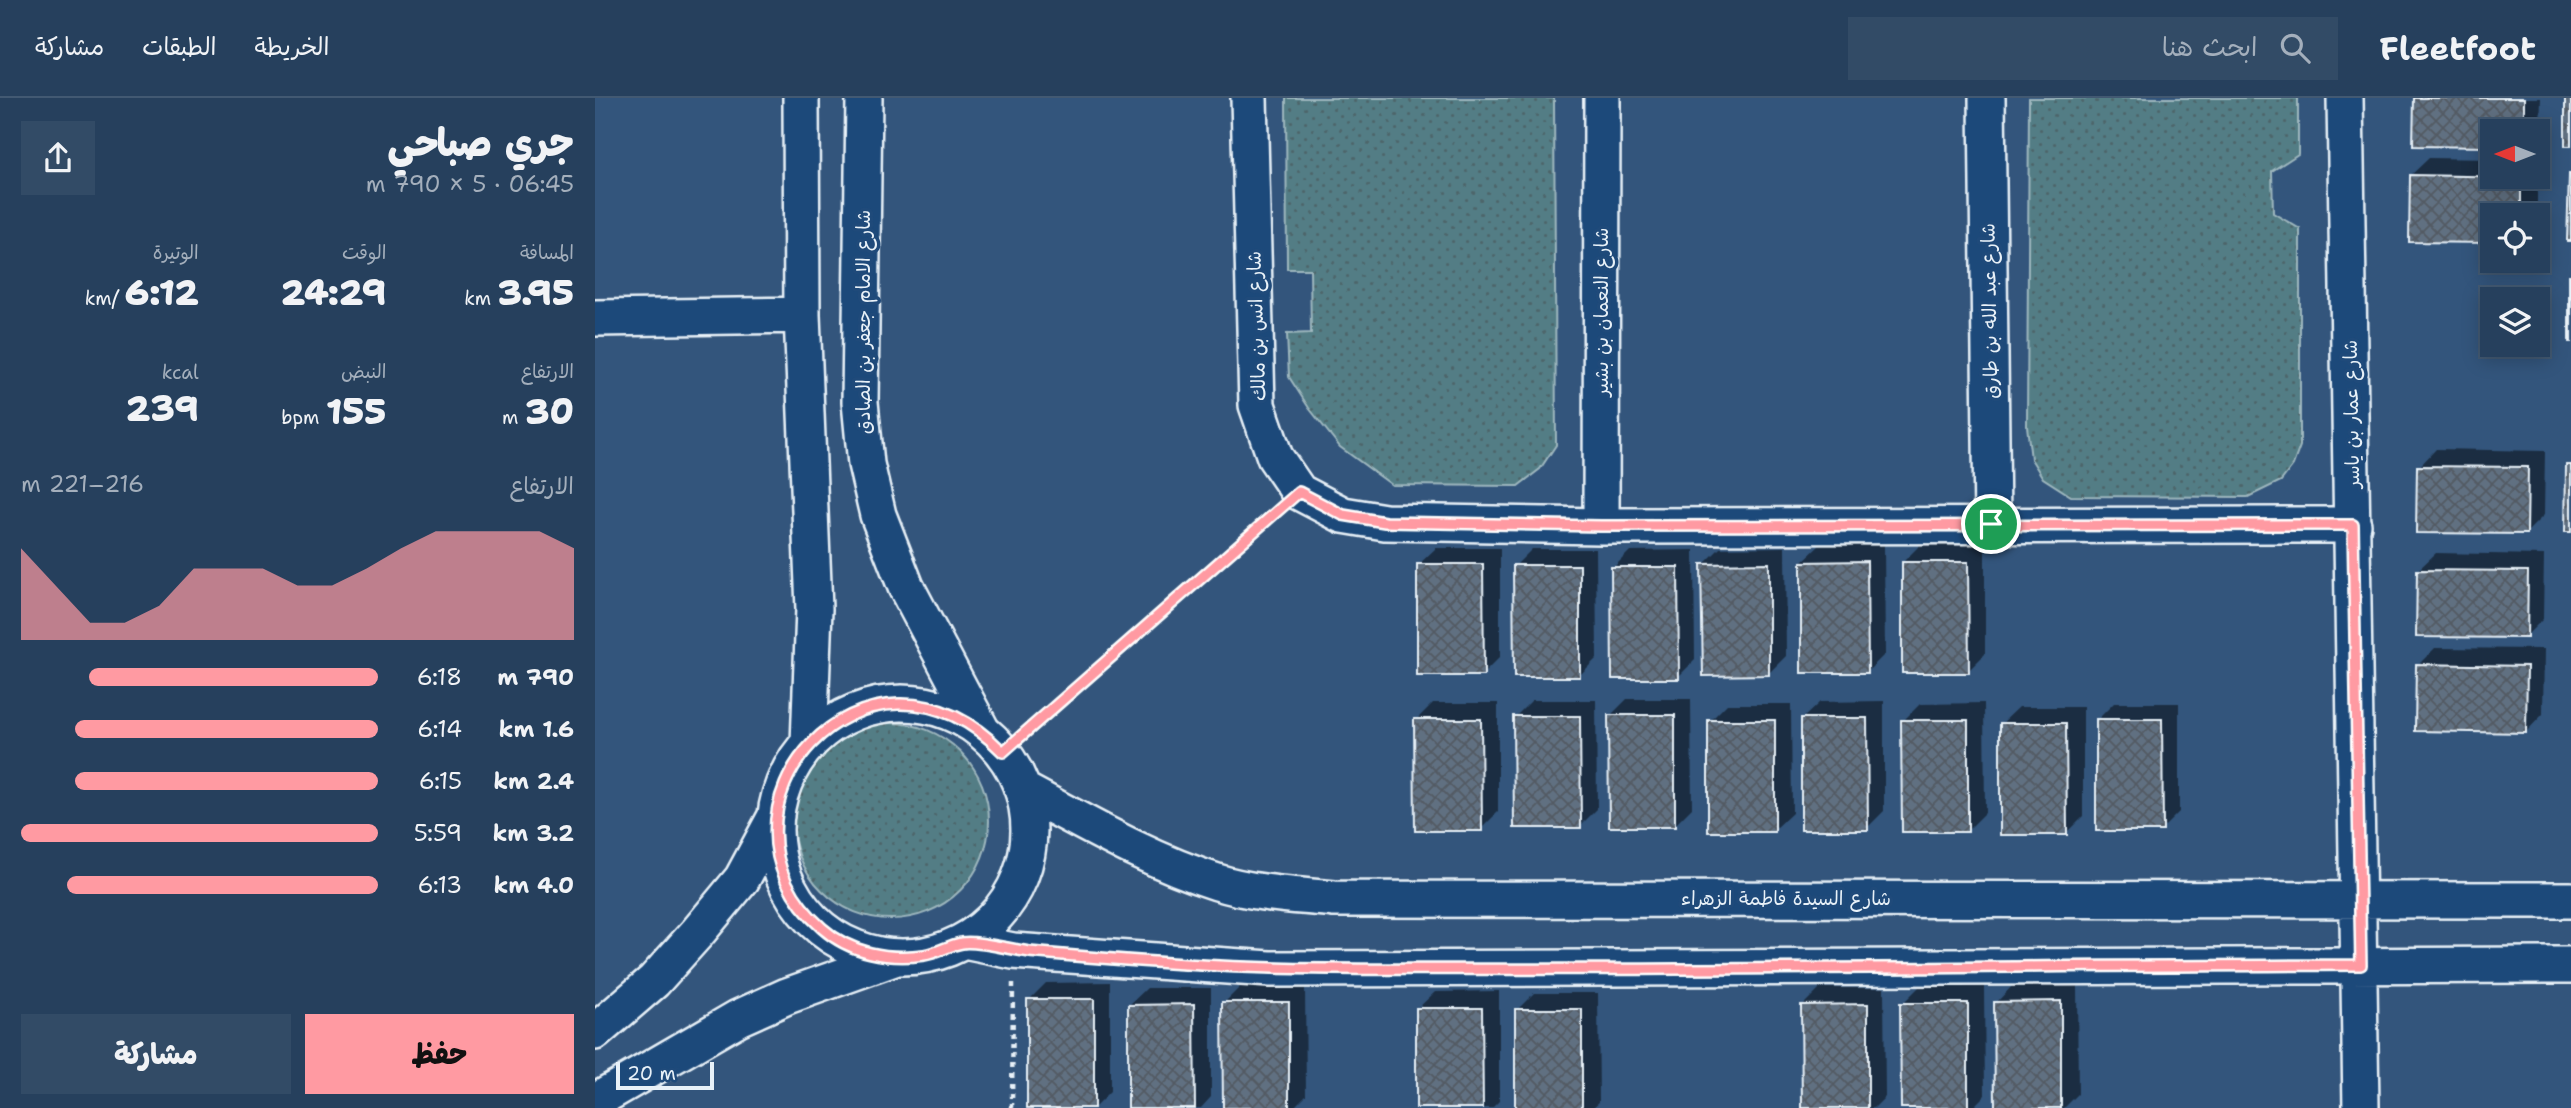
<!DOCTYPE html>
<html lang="ar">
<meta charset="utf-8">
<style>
:root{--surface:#26405d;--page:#324b66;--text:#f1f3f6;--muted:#a4afbc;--line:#425972;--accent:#ff9aa2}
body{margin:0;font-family:"Shantell Sans","Playpen Sans Arabic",sans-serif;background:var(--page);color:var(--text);direction:rtl;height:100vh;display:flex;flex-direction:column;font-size:26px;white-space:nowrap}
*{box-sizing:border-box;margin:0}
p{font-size:23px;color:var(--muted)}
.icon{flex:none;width:38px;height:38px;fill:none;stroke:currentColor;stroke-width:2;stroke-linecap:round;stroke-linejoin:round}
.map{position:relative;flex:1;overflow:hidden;direction:ltr}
.panel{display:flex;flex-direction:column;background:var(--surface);width:595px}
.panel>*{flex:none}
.needle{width:46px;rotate:270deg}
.controls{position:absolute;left:1885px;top:21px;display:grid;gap:14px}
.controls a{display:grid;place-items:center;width:70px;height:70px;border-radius:0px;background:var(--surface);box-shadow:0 4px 18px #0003,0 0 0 2px var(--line);font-size:35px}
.scale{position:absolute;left:21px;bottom:18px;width:98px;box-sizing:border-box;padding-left:7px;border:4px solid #e8f1f8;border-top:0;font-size:19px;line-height:24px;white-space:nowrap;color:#e8f1f8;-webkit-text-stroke:5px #1f4a7a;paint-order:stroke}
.pin{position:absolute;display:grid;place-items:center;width:60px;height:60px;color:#fff;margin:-30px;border:4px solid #fff;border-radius:50%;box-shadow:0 2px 7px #0007}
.round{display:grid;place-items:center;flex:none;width:74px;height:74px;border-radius:0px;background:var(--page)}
.overview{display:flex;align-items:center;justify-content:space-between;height:119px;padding:0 21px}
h1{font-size:38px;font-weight:800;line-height:52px}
.metrics{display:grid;grid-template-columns:repeat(3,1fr);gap:10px;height:119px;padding:7px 21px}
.metrics div{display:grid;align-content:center}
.metrics b{font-size:35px;font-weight:800}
.metrics small{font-size:19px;font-weight:400}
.metrics p{font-size:19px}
.chart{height:196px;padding:14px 21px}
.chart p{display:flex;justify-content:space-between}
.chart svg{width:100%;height:126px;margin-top:7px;fill:var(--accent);opacity:.7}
.button{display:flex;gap:14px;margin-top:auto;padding:14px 21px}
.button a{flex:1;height:80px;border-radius:0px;background:var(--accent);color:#111;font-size:28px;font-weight:800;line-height:80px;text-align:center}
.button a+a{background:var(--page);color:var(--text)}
ul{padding:0 21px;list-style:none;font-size:23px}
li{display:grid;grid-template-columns:112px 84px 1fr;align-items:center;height:52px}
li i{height:18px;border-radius:9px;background:var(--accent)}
header{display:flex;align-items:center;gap:42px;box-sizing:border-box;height:98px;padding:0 35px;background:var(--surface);border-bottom:2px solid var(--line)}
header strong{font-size:33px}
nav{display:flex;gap:38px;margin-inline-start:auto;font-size:24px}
.search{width:490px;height:63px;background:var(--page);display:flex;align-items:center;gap:18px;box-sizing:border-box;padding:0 24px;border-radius:0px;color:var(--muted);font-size:26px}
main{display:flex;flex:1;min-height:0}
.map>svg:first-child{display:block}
</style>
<header>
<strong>Fleetfoot</strong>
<div class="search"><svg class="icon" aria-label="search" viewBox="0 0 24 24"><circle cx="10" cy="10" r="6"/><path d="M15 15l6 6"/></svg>ابحث هنا</div>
<nav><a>الخريطة</a><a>الطبقات</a><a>مشاركة</a></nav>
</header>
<main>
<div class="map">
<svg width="1976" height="1010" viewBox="0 0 1976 1010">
<defs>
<pattern id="garden-dots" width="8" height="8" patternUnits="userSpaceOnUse" patternTransform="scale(1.75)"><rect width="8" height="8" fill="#537d85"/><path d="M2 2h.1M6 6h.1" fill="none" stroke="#4d656a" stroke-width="1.8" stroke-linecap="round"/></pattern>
<pattern id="building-cross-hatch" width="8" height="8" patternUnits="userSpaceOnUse" patternTransform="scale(1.75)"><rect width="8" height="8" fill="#616f81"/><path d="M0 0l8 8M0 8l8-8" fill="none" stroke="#525a63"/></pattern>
</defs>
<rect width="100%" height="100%" fill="#33557c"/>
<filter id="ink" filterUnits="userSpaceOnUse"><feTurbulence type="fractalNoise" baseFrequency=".0143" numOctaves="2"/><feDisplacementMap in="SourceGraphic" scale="14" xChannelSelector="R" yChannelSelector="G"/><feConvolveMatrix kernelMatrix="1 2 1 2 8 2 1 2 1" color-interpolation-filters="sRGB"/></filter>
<g filter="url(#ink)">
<path fill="url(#garden-dots)" stroke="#9eb7be" stroke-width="2" d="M 691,0 L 959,0 L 961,347 L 945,371 L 923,388 L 797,387 L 745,349 L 714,310 L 694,279 L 692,236 L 716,235 L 715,171 L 692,171 Z
M 1434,0 L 1703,0 L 1703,56 L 1677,73 L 1678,115 L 1705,131 L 1705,348 L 1698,367 L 1686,383 L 1653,399 L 1476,398 L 1448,380 L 1436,361 L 1432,328 Z
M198 723a98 98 0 1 1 196 0a98 98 0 1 1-196 0Z"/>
<path fill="#0007" d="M 1820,0 L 1946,0 L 1945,30 L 1942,33 L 1897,33 L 1897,47 Z
M 1834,60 L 1897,61 L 1897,79 L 1942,79 L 1942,117 L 1897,117 L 1897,143 L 1816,77 Z
M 1841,351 L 1950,353 L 1949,417 L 1932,434 L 1824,369 Z
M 1225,447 L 1289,447 L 1290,556 L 1273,573 L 1207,464 Z
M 1325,447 L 1390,447 L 1390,556 L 1373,573 L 1308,464 Z
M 1190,449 L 1191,558 L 1173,576 L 1108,467 L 1125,450 Z
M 841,450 L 905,450 L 905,559 L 888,576 L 823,467 Z
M 937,451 L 1001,451 L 1002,560 L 985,577 L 920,468 Z
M 1099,452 L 1100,562 L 1083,579 L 1018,470 L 1035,453 Z
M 1841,455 L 1949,457 L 1948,521 L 1931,538 L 1823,472 Z
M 1840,550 L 1949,551 L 1948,616 L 1931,634 L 1823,567 Z
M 1032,601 L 1096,601 L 1097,710 L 1080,727 L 1015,618 Z
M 937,602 L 1001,602 L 1002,711 L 985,728 L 920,619 Z
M 1289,603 L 1289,713 L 1272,730 L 1207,621 L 1225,604 Z
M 838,605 L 903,605 L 903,714 L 886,731 L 821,622 Z
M 1389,605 L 1390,715 L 1373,732 L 1308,623 L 1325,606 Z
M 1519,605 L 1584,605 L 1584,714 L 1567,731 L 1502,622 Z
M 1132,606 L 1196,606 L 1197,715 L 1179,732 L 1115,623 Z
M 1424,609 L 1488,609 L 1488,718 L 1471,735 L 1406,626 Z
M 515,884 L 515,994 L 499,1010 L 434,1010 L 434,902 L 451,885 Z
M 1418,887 L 1482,887 L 1483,996 L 1469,1010 L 1402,1010 L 1401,905 Z
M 646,888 L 710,888 L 711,997 L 698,1010 L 629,1010 L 629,905 Z
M 1389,888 L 1390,997 L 1377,1010 L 1308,1010 L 1307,906 L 1324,889 Z
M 552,890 L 616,890 L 616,999 L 606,1010 L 535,1010 L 534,907 Z
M 1225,890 L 1289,890 L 1290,999 L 1279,1010 L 1208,1010 L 1208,907 Z
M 904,893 L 904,1003 L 897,1010 L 823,1010 L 822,911 L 840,894 Z
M 939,895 L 1003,895 L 1004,1004 L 997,1010 L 922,1010 L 922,912 Z"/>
<path fill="url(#building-cross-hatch)" stroke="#e8f1f8" stroke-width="2" d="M 1819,0 L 1929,0 L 1929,33 L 1897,33 L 1897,49 L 1818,48 Z
M 1970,0 L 1976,0 L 1976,48 L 1970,48 Z
M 1974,76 L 1976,76 L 1976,143 L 1972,143 Z
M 1815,77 L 1926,79 L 1926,117 L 1897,117 L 1897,145 L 1814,144 Z
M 1974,177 L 1976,177 L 1976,244 L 1974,244 Z
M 1971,367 L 1976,367 L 1976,434 L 1970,434 Z
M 1822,368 L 1933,369 L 1932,436 L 1821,435 Z
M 1272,463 L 1273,575 L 1206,575 L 1206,464 Z
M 1307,464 L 1373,464 L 1374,575 L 1307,575 Z
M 1174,465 L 1174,577 L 1108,578 L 1106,466 Z
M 822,466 L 888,466 L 889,578 L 822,578 Z
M 918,467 L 985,467 L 985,579 L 919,579 Z
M 1016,469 L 1083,469 L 1084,581 L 1017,581 Z
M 1822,472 L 1933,473 L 1932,540 L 1821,539 Z
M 1821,566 L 1932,568 L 1931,635 L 1820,633 Z
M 1013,617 L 1080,617 L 1080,729 L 1014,729 Z
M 918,618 L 985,618 L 986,730 L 919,730 Z
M 1206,620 L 1272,620 L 1273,732 L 1206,732 Z
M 819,621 L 886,621 L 887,733 L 820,733 Z
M 1501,621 L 1567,621 L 1568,733 L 1501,733 Z
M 1113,622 L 1180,622 L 1180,734 L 1113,734 Z
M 1306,622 L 1373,622 L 1373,734 L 1307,734 Z
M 1405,625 L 1471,625 L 1472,737 L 1405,737 Z
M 432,901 L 499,901 L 499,1010 L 432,1010 Z
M 1466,903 L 1466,1010 L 1400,1010 L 1399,904 Z
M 627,904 L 694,904 L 694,1010 L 628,1010 Z
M 1305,905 L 1373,905 L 1373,1010 L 1306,1010 Z
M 599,906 L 600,1010 L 533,1010 L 533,907 Z
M 1273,906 L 1273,1010 L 1207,1010 L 1206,907 Z
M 821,910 L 887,910 L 888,1010 L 821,1010 Z
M 920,911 L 987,911 L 987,1010 L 920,1010 Z"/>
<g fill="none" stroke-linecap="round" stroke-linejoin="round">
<g stroke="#e8f1f8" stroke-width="40">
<path id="minor" d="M 206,0 L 207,217 L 219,511 L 214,646
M 269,0 L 265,304 L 271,366 L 283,417 L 311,489 L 387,633
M 654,0 L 662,307 L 680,359 L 704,394 L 748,417 L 790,424 L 1006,428 L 1758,427
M 1392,0 L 1397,426
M 1750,0 L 1766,1010
M 0,220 L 207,217
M 1006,428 L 1007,0
M180 732a127 127 0 1 1 254 0a127 127 0 1 1-254 0Z
M 428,692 C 490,725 555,763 622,784 C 660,796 700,797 739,801 L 1976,802
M 369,843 L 418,853 L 675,871 L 1976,867
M 0,934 L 59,883 L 103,834 L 147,781 L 181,718
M 0,1003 L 143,920 L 192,898 L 299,860"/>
</g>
<path stroke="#e8f1f8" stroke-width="4.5" stroke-dasharray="5 5" stroke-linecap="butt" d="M 419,644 L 681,415
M 417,1010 L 418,885"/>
<use href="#minor" stroke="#1f4a7a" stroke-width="35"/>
</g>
</g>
<g fill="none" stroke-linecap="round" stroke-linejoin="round" filter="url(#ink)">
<g stroke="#fff" stroke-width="14">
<path id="route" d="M 704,394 L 748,417 L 790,424 L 1006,428 L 1758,427 L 1766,867 C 1422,868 1077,873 733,871 C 636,871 541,863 445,855 C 425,854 383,842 367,845 C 354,847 343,855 329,857 C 293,862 255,855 227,830 C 95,713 271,514 408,654 Z"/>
</g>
<use href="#route" stroke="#ff9aa2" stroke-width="9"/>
</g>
<g text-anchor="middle" stroke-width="7" stroke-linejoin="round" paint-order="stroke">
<g font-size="19" fill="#e8f1f8" stroke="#1f4a7a">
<text transform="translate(1394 213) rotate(-91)" y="7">شارع عبد الله بن طارق</text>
<text transform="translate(1006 214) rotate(-90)" y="7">شارع النعمان بن بشير</text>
<text transform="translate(268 224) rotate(-90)" y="7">شارع الامام جعفر بن الصادق</text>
<text transform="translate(661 228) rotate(-92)" y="7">شارع انس بن مالك</text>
<text transform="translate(1756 316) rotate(-91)" y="7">شارع عمار بن ياسر</text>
<text x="1191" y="807">شارع السيدة فاطمة الزهراء</text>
</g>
</g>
</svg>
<div class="controls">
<a><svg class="needle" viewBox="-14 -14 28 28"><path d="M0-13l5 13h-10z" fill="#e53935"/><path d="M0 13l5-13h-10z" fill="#a4afbc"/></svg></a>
<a><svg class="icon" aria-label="locate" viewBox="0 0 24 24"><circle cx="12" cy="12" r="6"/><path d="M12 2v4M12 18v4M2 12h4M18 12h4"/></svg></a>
<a><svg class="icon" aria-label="layers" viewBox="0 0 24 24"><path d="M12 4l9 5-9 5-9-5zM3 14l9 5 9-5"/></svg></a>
</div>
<div class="scale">20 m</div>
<div class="pin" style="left:1396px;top:426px;background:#1e9e55"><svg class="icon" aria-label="arrive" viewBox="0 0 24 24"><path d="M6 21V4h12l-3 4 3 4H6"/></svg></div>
</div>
<section class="panel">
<div class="overview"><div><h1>جري صباحي</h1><p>06:45 · 5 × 790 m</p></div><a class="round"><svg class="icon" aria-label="share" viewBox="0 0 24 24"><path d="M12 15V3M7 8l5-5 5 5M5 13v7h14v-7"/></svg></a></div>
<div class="metrics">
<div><p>المسافة</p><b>3.95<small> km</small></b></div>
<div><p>الوقت</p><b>24:29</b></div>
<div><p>الوتيرة</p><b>6:12<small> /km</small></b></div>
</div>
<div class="metrics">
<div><p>الارتفاع</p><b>30<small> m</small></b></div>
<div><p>النبض</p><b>155<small> bpm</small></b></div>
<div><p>kcal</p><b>239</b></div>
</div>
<div class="chart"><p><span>الارتفاع</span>216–221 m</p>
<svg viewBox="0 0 160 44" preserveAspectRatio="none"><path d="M0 44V12L10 25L20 38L30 38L40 32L50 19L60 19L70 19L80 25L90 25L100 19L110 12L120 6L130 6L140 6L150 6L160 12V44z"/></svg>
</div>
<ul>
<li><b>790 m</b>6:18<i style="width:81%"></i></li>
<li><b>1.6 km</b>6:14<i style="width:85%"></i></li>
<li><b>2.4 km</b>6:15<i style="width:85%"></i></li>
<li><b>3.2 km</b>5:59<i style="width:100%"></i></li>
<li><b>4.0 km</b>6:13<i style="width:87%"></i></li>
</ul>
<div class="button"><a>حفظ</a><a>مشاركة</a></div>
</section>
</main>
